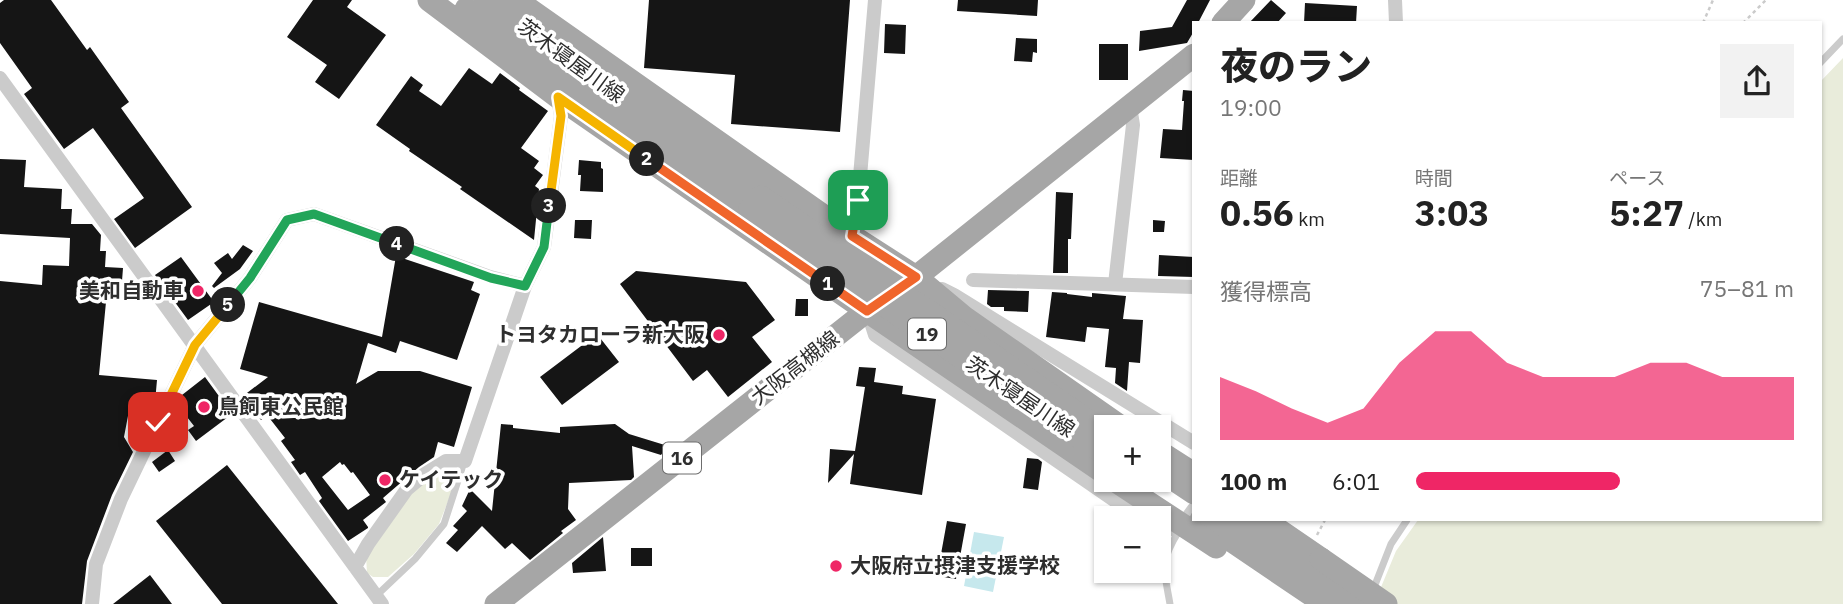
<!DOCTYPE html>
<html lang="ja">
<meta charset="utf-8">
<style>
:root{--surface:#fff;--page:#f2f2f2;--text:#222;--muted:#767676;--accent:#ef2666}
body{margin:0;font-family:"IBM Plex Sans","Noto Sans JP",sans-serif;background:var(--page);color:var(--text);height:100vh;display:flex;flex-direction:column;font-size:26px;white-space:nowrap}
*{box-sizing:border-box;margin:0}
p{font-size:23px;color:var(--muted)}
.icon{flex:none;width:38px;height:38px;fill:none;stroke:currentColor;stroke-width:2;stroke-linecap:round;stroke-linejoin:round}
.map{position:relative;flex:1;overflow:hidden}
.panel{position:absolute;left:1192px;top:21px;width:630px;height:500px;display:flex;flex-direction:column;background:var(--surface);border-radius:0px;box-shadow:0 2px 5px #0004}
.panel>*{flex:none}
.buttons{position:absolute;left:1094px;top:415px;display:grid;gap:14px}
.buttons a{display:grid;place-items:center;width:77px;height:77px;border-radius:0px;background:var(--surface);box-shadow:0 2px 5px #0004;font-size:35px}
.pin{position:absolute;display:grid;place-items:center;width:60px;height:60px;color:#fff;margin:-30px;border-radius:14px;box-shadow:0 4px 10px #0006}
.km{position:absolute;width:35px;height:35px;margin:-18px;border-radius:50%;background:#222;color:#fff;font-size:19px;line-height:35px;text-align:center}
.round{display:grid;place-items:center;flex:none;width:74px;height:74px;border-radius:0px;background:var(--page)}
.overview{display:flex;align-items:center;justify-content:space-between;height:119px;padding:0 28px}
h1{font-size:38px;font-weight:800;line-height:52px}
.stats{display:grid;grid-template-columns:repeat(3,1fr);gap:10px;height:119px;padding:7px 28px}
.stats div{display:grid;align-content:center}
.stats b{font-size:35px;font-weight:800}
.stats small{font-size:19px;font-weight:400}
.stats p{font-size:19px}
.chart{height:196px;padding:14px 28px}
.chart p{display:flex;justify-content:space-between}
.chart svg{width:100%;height:126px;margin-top:7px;fill:var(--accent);opacity:.7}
ul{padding:0 28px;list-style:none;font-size:23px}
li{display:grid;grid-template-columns:112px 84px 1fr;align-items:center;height:52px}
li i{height:18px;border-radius:9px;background:var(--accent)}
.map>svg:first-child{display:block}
</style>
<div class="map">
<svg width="1843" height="604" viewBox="0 0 1843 604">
<rect width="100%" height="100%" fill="#fff"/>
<path fill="#e9ecdb" d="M 1843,58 L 1843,604 L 1374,604 L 1396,551 L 1418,520 L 1820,520 L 1820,82 Z
M 451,467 L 455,471 L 456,481 L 439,524 L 414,554 L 388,577 L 373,577 L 367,573 L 366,555 L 406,497 L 441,468 Z"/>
<path fill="#c6e8ed" d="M 974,532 L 1004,537 L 993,592 L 964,586 Z"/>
<path fill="#151515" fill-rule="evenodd" d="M 4,0 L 51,0 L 87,50 L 90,47 L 129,102 L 121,108 L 192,207 L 135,248 L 114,219 L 144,198 L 93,128 L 64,149 L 24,94 L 32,88 L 0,43 L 0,3 Z
M 313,0 L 352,0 L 347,7 L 386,35 L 339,99 L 315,82 L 327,65 L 287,37 Z
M 649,0 L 850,0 L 840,132 L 731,124 L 735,75 L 644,68 Z
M 958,0 L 1038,0 L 1037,16 L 957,11 Z
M 1187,0 L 1210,0 L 1198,23 L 1194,23 L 1194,31 L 1187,43 L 1139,51 L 1140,31 L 1172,27 Z
M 1271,0 L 1286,13 L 1277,23 L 1249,23 Z
M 1305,3 L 1357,6 L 1356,23 L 1304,23 Z
M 885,24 L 906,25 L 905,54 L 884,53 Z
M 1016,38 L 1037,39 L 1037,53 L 1033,52 L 1032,62 L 1014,61 Z
M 1099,44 L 1128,44 L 1128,80 L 1099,80 Z
M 469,68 L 492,84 L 500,73 L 520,88 L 519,90 L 548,111 L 521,148 L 539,161 L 534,168 L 543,175 L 535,186 L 539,189 L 534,240 L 460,189 L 462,187 L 409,151 L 410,149 L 376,125 L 411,76 L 423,85 L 419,91 L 441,106 Z
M 1183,90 L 1194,91 L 1194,160 L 1160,158 L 1163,129 L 1182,130 L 1184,101 L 1182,101 Z
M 0,159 L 26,160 L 24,187 L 62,189 L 61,209 L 72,209 L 71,224 L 92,224 L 101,235 L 100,251 L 106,251 L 105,267 L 123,268 L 122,281 L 108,281 L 99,375 L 157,380 L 155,402 L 131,400 L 124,437 L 133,452 L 112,495 L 87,561 L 82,604 L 0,604 L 0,281 L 42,285 L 43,265 L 69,266 L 70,238 L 0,234 Z
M 579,160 L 601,162 L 601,168 L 603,169 L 603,192 L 580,191 L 581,175 L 578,175 Z
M 1056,192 L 1073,193 L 1071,239 L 1068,239 L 1068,273 L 1053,273 Z
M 575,220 L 592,220 L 591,239 L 574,238 Z
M 1153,220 L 1165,221 L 1164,232 L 1153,232 Z
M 243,245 L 253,251 L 240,269 L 214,288 L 212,286 L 222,273 L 214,263 L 228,253 L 232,259 Z
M 1159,255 L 1194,257 L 1194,277 L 1158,276 Z
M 396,256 L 474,282 L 471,290 L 480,294 L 457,360 L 400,341 L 396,353 L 368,343 L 356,384 L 378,371 L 420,371 L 472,387 L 454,447 L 438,442 L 434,457 L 419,467 L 383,498 L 386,502 L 363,520 L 368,527 L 368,528 L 348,541 L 319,501 L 322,498 L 305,472 L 300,475 L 291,462 L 295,460 L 281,441 L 285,438 L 267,415 L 261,420 L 243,396 L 268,377 L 240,369 L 259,302 L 382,337 ZM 340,462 L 342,465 L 344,464 L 351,473 L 353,472 L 370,495 L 348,510 L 322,477 Z
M 181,257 L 214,302 L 188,320 L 155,275 Z
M 636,271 L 746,282 L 775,320 L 752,337 L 772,362 L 728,397 L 707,370 L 693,381 L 620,284 Z
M 988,290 L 1029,291 L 1028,312 L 1004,311 L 1004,307 L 991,307 L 987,304 Z
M 1052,292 L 1067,293 L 1067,294 L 1092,297 L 1092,293 L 1126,296 L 1123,319 L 1143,320 L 1140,363 L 1129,362 L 1127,391 L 1115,383 L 1116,368 L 1105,367 L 1109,329 L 1087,327 L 1085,342 L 1046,337 Z
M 796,299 L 808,299 L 808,316 L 795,316 Z
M 597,334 L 619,362 L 562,405 L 540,377 Z
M 859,367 L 876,368 L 874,382 L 903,386 L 902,394 L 936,399 L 922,495 L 850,484 L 854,454 L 828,483 L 830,449 L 855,451 L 865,387 L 856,386 Z
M 205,377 L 232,414 L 196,441 L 188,430 L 194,426 L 177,404 L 182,395 Z
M 501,424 L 513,425 L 513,428 L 560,433 L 560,427 L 615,424 L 629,434 L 668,446 L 661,455 L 632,446 L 634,477 L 631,480 L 569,483 L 568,509 L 576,520 L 561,531 L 563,533 L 530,560 L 512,543 L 505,549 L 482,526 L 457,552 L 446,543 L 458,530 L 453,526 L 467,511 L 462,506 L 470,489 L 492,511 Z
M 168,450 L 175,461 L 159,472 L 152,462 Z
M 1027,458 L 1038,459 L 1042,462 L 1038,490 L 1023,488 Z
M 227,465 L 338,604 L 222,604 L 156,521 Z
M 947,521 L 966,524 L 956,579 L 937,576 Z
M 603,537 L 606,571 L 573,573 L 572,563 Z
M 631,548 L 652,548 L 652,566 L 631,566 Z
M 150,575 L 172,604 L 113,604 Z"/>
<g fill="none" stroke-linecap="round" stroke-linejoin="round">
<path stroke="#cbcbcb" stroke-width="2.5" stroke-dasharray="3.5 3.5" stroke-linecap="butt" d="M 1703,23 L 1713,0
M 1743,23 L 1766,0
M 1317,535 L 1325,520"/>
<path stroke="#cbcbcb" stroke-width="7" d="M 1820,63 L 1843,39
M 1373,590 L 1391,544 L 1407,520
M 376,596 L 415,559 L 444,524 L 464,462
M 1170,604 C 1164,569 1159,563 1179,531"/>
<path stroke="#cbcbcb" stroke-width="14" d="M 1395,0 L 1396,23
M 0,78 L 382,604
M 852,236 L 858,200 L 875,0
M 973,280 L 1194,287
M 1115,284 L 1133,125 L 1130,106
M 942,289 L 954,295 L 1194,443
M 868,313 L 875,335 L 1140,518
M 1158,528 L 1179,530 L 1194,509
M 355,567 L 368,544 L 407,489 L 425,474 L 446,461 L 465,461 L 525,286 L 544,247 L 561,116 L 558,97
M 92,604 L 96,564 L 121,499 L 195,345 L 250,278 L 287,220 L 314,214 L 490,277 L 525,286"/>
<path stroke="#a6a6a6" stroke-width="23" d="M 429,0 L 558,97 L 867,311 L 1106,474
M 485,0 L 761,197
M 516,0 L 852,236 L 916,277 L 965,318 L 1121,427
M 466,9 L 750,209
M 1223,23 L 1244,0
M 1158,451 L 1194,474
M 1158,469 L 1194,493
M 1201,520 L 1325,604
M 1233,520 L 1357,604
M 1264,520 L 1321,559
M 496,604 L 867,311 L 916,277 L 1194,55"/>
<path stroke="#a6a6a6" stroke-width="23" d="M 761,197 L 1106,433
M 750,209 L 858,287 L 1106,455
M 1114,480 L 1216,547
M 1321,559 L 1386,604"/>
</g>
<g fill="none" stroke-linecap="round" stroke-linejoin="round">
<g stroke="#fff" stroke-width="14">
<path id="split-1" d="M 828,284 L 867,311 L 916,277 L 852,236 L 858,200"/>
</g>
<g stroke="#fff" stroke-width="14">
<path id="split-2" d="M 647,159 L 828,284"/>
</g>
<g stroke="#fff" stroke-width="14">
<path id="split-3" d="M 549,206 L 561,116 L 558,97 L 647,159"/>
</g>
<g stroke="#fff" stroke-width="14">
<path id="split-4" d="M 397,244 L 491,278 L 525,286 L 544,247 L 549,206"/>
</g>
<g stroke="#fff" stroke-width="14">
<path id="split-5" d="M 228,305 L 250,278 L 287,220 L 314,214 L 397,244"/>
</g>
<g stroke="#fff" stroke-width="14">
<path id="split-6" d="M 158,422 L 195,345 L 228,305"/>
</g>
<use href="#split-1" stroke="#f0652b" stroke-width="9"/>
<use href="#split-2" stroke="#f0652b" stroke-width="9"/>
<use href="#split-3" stroke="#f5b400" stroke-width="9"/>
<use href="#split-4" stroke="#22a559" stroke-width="9"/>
<use href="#split-5" stroke="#22a559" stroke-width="9"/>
<use href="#split-6" stroke="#f5b400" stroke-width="9"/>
</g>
<g fill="#ef2666" stroke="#fff" stroke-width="2.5">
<circle cx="198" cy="291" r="7"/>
<circle cx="719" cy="335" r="7"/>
<circle cx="204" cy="407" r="7"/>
<circle cx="385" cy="480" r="7"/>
<circle cx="836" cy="566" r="7"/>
</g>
<g text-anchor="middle" stroke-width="7" stroke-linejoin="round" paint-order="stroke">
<g fill="#fff" stroke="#6d6d6d" stroke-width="2">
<rect x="908" y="318.5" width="38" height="31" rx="5"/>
<rect x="663" y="442.5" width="38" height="31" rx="5"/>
</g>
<g font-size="19" font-weight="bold" fill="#2e2e2e">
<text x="927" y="341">19</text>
<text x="682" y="465">16</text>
</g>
<g font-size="21" fill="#2e2e2e" stroke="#fff">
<text transform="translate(571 61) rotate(36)" y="7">茨木寝屋川線</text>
<text transform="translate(795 368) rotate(-38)" y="7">大阪高槻線</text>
<text transform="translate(1020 397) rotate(34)" y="7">茨木寝屋川線</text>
</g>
<g font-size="21" font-weight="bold" fill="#2e2e2e" stroke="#fff" text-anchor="start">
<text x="184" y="298" text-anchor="end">美和自動車</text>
<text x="705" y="342" text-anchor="end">トヨタカローラ新大阪</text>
<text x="218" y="414">鳥飼東公民館</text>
<text x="399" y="487">ケイテック</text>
<text x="850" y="573">大阪府立摂津支援学校</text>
</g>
</g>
</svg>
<div class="buttons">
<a>+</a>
<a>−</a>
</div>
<div class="pin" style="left:858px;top:200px;background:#1e9e55"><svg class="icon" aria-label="arrive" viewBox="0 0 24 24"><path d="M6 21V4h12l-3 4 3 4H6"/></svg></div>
<div class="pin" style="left:158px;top:422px;background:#d93025"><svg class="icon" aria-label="check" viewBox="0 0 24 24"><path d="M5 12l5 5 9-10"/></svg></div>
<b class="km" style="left:828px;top:284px">1</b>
<b class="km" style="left:647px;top:159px">2</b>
<b class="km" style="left:549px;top:206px">3</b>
<b class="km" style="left:397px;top:244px">4</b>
<b class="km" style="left:228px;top:305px">5</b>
<section class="panel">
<div class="overview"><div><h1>夜のラン</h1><p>19:00</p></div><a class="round"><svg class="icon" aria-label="share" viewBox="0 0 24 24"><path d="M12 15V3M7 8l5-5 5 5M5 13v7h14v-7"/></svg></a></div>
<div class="stats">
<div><p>距離</p><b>0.56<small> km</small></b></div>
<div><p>時間</p><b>3:03</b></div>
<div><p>ペース</p><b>5:27<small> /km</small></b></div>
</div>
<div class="chart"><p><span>獲得標高</span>75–81 m</p>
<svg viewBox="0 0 160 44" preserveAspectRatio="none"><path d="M0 44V22L10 27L20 33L30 38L40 33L50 17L60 6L70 6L80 17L90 22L100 22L110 22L120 17L130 17L140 22L150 22L160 22V44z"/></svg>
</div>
<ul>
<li><b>100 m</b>6:01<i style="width:54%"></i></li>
</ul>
</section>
</div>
